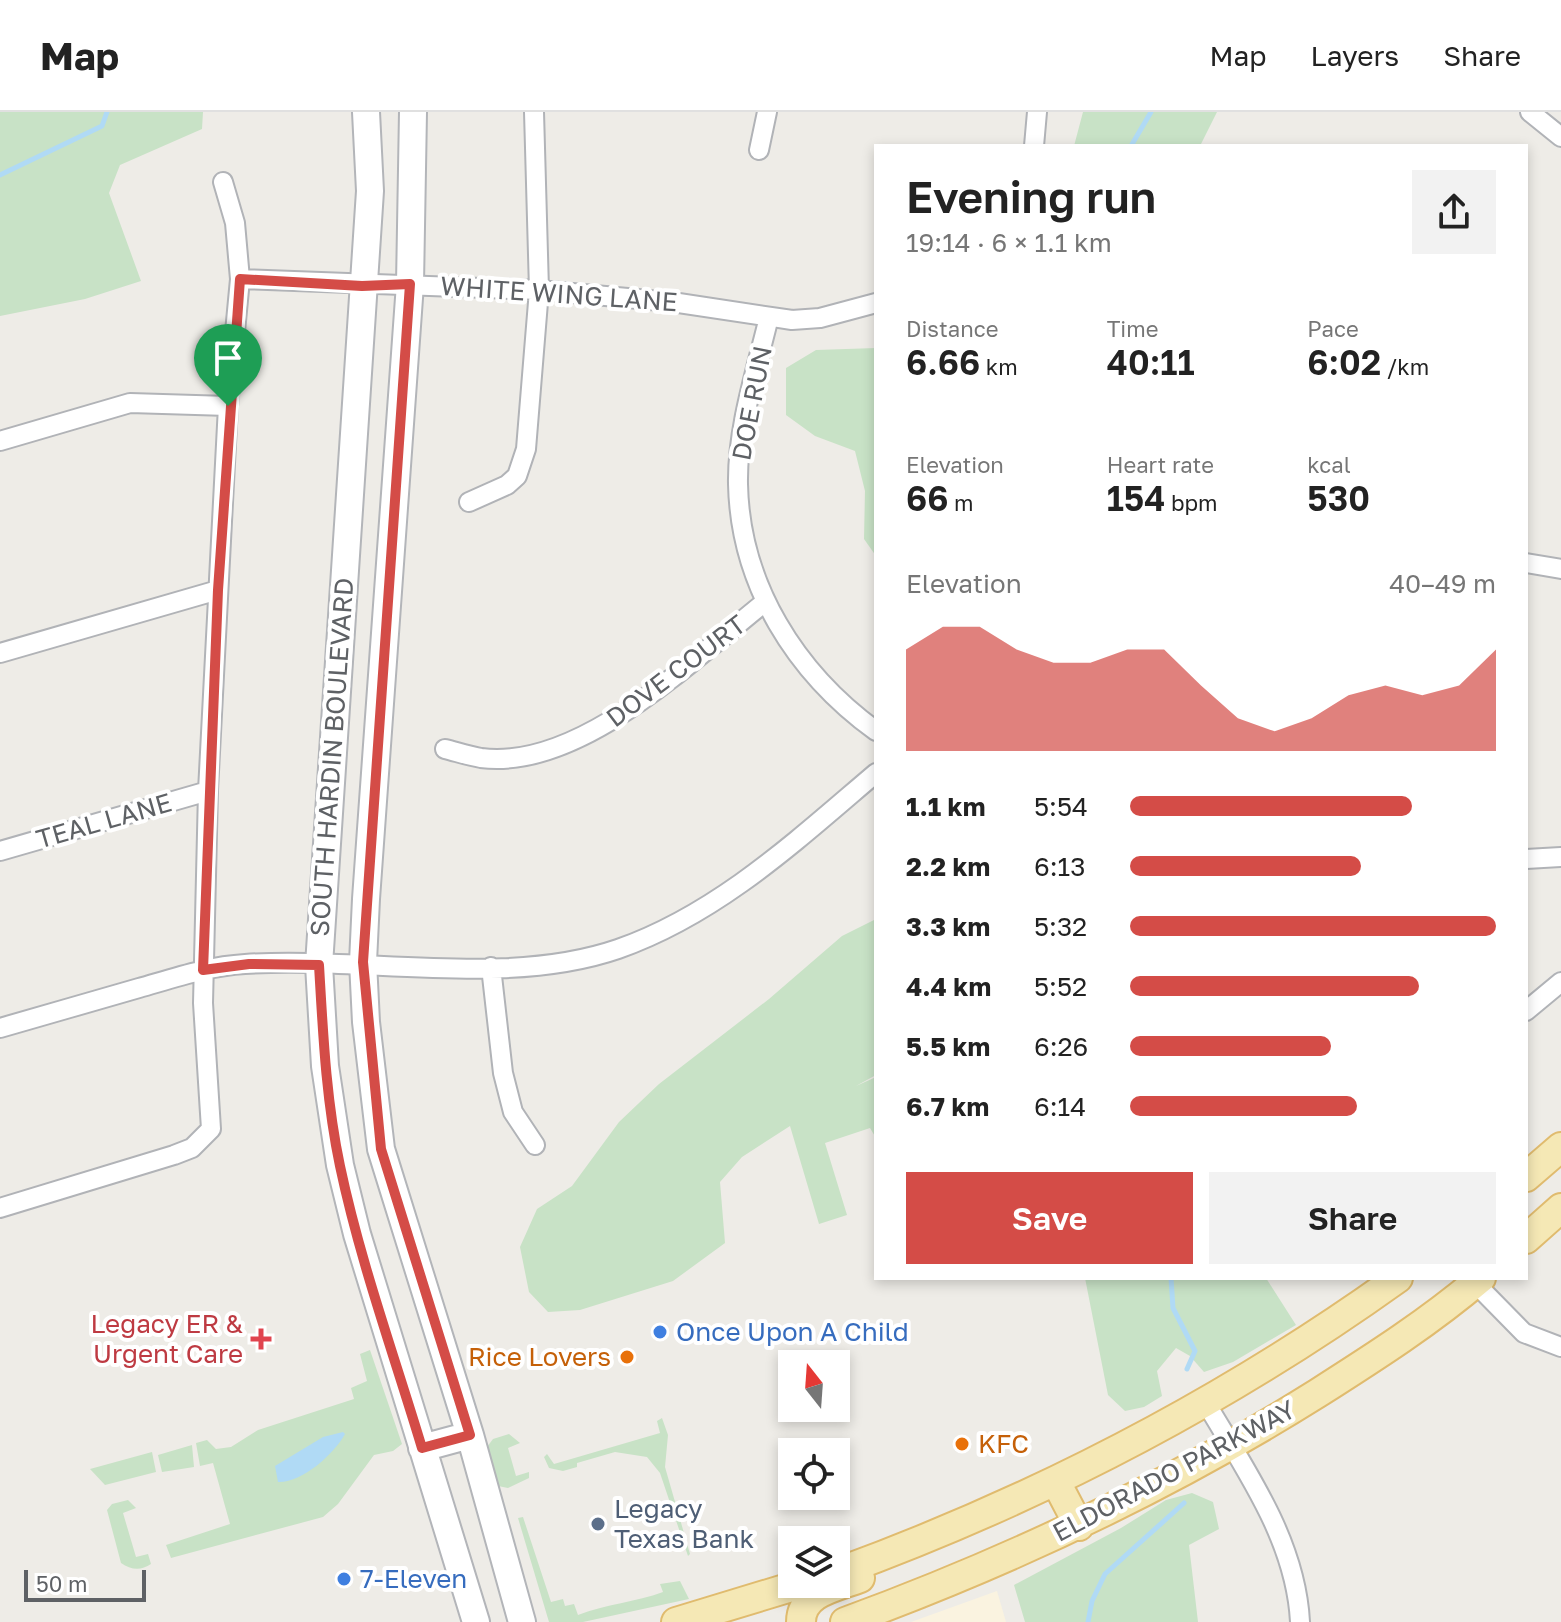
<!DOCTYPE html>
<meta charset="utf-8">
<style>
:root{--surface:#fff;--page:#f2f2f2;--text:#222;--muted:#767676;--line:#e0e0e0;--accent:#d44c47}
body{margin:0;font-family:"Golos Text",sans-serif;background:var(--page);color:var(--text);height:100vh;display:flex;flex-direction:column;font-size:30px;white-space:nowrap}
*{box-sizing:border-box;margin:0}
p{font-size:26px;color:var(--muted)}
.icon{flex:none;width:44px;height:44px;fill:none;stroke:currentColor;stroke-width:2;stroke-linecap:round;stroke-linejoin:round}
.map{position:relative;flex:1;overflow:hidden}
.side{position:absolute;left:874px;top:32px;width:654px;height:1136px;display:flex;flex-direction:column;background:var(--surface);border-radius:0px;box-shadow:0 4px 12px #0003}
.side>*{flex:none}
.needle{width:52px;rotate:343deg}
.controls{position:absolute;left:778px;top:1238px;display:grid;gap:16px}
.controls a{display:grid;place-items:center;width:72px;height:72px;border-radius:0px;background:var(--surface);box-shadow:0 4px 12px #0003;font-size:40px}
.scale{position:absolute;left:24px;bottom:20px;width:122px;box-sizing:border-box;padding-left:8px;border:4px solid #5e6165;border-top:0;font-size:22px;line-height:28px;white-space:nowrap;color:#5e6165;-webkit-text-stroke:6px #fff;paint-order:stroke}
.pin{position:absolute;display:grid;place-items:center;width:68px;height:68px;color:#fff;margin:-82px -34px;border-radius:50% 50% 50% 0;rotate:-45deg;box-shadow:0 0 8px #0007}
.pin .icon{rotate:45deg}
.round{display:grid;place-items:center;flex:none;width:84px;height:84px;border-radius:0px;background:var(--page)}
.headline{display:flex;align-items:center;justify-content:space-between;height:136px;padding:0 32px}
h1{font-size:44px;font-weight:600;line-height:60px}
.figures{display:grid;grid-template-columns:repeat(3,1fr);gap:12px;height:136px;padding:8px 32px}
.figures div{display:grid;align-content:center}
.figures b{font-size:34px;font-weight:600}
.figures small{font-size:22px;font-weight:400}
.figures p{font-size:22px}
.chart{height:224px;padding:16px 32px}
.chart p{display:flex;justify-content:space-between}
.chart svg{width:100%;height:144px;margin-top:8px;fill:var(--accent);opacity:.7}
.primary-button{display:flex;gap:16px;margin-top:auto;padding:16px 32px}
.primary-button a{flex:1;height:92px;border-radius:0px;background:var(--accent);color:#fff;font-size:32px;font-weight:600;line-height:92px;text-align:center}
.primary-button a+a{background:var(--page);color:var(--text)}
ul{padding:0 32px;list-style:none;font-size:26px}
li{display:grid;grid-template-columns:128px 96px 1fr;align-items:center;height:60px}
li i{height:20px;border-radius:10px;background:var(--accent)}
header{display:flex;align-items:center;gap:48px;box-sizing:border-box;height:112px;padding:0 40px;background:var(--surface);border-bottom:2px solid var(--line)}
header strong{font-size:38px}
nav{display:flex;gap:44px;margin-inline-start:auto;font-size:28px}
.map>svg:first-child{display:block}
</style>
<header>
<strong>Map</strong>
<nav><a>Map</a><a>Layers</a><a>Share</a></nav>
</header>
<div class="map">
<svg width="1561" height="1510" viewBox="0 0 1561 1510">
<rect width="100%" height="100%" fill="#eeece7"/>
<path fill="#faf3e0" d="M 997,1479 L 1006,1510 L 911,1510 Z"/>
<path fill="#c8e2c6" d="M 0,0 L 203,0 L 202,17 L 120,53 L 109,81 L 141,169 L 85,187 L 0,204 Z
M 1083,0 L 1217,0 L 1200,34 L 1074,34 Z
M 876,236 L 876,444 L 864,427 L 865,379 L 855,339 L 815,324 L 786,303 L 786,256 L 816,238 Z
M 876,807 L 876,963 L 856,974 L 876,965 L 876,1026 L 870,1016 L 825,1031 L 847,1103 L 819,1112 L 790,1014 L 742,1045 L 720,1070 L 725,1131 L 673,1169 L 580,1198 L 548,1200 L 529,1180 L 520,1135 L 537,1097 L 572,1074 L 619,1010 L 659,972 L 769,887 L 842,824 Z
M 1085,1166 L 1266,1166 L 1296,1213 L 1233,1250 L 1204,1260 L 1190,1244 L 1176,1236 L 1157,1259 L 1162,1284 L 1144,1295 L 1125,1299 L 1108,1283 Z
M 370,1238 L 402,1332 L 393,1339 L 374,1343 L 338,1392 L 323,1405 L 171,1446 L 166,1433 L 230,1412 L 213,1351 L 200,1354 L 196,1331 L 207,1328 L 216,1337 L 231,1335 L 258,1318 L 354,1287 L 351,1276 L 367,1269 L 360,1242 Z
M 662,1306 L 668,1323 L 665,1355 L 690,1442 L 688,1444 L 660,1361 L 647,1345 L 615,1340 L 577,1351 L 577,1355 L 563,1359 L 549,1356 L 544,1345 L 547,1342 L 554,1352 L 660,1321 L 657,1309 Z
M 509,1322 L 520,1331 L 508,1336 L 516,1364 L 529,1360 L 529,1366 L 508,1376 L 498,1374 L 487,1335 L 493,1327 Z
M 192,1333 L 194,1355 L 162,1360 L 158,1343 Z
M 152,1340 L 156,1360 L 105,1373 L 90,1357 Z
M 1192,1381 L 1213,1390 L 1219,1417 L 1189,1433 L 1198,1510 L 1025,1510 L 1014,1473 L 1121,1416 L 1166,1388 Z
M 128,1388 L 136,1396 L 123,1401 L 136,1445 L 148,1442 L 151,1452 C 141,1459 131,1458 121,1451 L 107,1398 L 112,1392 Z
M 523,1405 L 551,1490 L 563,1487 L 565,1494 L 574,1492 L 578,1503 C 606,1492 636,1490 663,1480 L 660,1472 L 680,1469 L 689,1487 L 583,1510 L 549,1510 L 518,1406 Z"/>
<path fill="#b0daf5" d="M 343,1320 L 345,1322 C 334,1342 302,1371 278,1370 L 275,1354 L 323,1325 Z"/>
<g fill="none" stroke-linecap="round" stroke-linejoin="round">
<path stroke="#b0daf5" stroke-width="5" d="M 1131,34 L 1151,0
M 0,63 L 102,14 L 107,0
M 1171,1166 L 1173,1196 L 1195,1239 L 1187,1257
M 1088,1510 L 1092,1489 L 1105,1462 L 1184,1391"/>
<g stroke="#b1b3b7" stroke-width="22">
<path id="minor" d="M 1530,0 L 1561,25
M 1034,34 L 1037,0
M 759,38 L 767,0
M 240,167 L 539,178 L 672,190 L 792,208 L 820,206 L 876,191
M 769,205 C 756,259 737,316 738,372 C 740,473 796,561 876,619
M 0,329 L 130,291 L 228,294
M 469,390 L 507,373 L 517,364 L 526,337 L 539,178 L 534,0
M 1526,451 L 1561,457
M 0,541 L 218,478
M 445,637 C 457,640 469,644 481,646 C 580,659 693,547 765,490
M 0,739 L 208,679
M 1526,747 L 1561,745
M 491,855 L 503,961 L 513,1000 L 535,1033
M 1526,899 L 1561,870
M 0,916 C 46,903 93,889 139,876 C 174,866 209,854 245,852 C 363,844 505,876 618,837 C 718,802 797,728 876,661
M 0,1096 L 174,1043 L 192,1036 L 211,1017 L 203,891 L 208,679 L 228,294 L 240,167 L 235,111 L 223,70
M 1470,1166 L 1524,1221 L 1561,1235
M 1206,1291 C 1246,1359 1296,1429 1300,1510"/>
</g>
<g stroke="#b3b5b9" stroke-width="30">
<path id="secondary" d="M 366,0 L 370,79 L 319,853 L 325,954 L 340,1053 L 357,1122 L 476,1510
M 413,0 L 410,172 L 366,787 L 363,850 L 366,910 L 381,1037 L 470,1323 L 522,1510
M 422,1336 L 470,1323"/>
</g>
<g stroke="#e0bb6e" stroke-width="32">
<path id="primary" d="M 1526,1065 L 1561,1035
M 1526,1127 L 1561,1096
M 1056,1370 L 1079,1414
M 836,1461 C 1036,1388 1225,1290 1398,1166
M 676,1510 L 801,1472
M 801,1510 C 801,1480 837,1475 860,1466
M 845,1510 C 1011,1449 1168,1375 1318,1281 C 1373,1246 1431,1209 1481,1166"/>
</g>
<use href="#minor" stroke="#fff" stroke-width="18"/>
<use href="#secondary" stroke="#fff" stroke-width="26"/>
<use href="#primary" stroke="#f5e8b5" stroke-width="28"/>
</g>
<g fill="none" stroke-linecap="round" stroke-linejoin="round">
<g stroke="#fff" stroke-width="16">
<path id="route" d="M 240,167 L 362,174 L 410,172 L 363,850 L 381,1037 L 470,1323 L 422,1336 C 394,1243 360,1149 340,1054 C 326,988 323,921 319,853 L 249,852 L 203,858 L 218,478 Z"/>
</g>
<use href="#route" stroke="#d44c47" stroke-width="10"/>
</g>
<g fill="#3f7fe0" stroke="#fff" stroke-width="3">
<circle cx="660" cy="1220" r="8"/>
<circle cx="344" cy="1467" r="8"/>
</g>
<path fill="#e0444e" stroke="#fff" stroke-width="3" d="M257 1215h8v8h8v8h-8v8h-8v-8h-8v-8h8z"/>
<g fill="#e8710a" stroke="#fff" stroke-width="3">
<circle cx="627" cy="1245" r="8"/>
<circle cx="962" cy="1332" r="8"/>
</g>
<circle fill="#5c6f8a" stroke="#fff" stroke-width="3" cx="598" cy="1412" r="8"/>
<g text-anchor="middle" stroke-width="8" stroke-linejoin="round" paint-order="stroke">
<g font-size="26" fill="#5e6165" stroke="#fff">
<text transform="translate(559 182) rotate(4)" y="9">WHITE WING LANE</text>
<text transform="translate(752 291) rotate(-79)" y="9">DOE RUN</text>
<text transform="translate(676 559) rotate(-37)" y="9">DOVE COURT</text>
<text transform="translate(332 645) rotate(-86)" y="9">SOUTH HARDIN BOULEVARD</text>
<text transform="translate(104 709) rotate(-16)" y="9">TEAL LANE</text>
<text transform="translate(1174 1359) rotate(-28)" y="9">ELDORADO PARKWAY</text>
</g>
<g font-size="26" fill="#be3a42" stroke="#fff" text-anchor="end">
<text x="243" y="1221">Legacy ER &amp;<tspan x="243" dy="30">Urgent Care</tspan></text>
</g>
<g font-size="26" fill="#366cbe" stroke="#fff" text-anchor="start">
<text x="676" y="1229">Once Upon A Child</text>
<text x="360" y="1476">7-Eleven</text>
</g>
<g font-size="26" fill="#c56008" stroke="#fff" text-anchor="end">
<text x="611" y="1254">Rice Lovers</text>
<text x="978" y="1341" text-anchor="start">KFC</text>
</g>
<g font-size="26" fill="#4e5e75" stroke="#fff" text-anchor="start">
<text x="614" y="1406">Legacy<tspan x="614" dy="30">Texas Bank</tspan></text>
</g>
</g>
</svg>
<div class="controls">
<a><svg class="needle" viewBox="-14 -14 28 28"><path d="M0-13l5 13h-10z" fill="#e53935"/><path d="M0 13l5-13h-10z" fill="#767676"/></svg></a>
<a><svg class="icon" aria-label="locate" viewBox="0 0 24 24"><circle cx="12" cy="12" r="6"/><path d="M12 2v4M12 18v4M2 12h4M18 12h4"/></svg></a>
<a><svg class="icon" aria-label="layers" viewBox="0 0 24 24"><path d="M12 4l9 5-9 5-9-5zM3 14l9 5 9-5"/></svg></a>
</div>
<div class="scale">50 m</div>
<div class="pin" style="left:228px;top:294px;background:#1e9e55"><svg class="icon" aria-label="arrive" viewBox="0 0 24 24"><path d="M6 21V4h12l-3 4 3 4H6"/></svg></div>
<section class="side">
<div class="headline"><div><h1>Evening run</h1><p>19:14 · 6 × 1.1 km</p></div><a class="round"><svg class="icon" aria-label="share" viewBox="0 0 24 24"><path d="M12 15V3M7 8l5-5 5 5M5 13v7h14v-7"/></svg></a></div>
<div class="figures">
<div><p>Distance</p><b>6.66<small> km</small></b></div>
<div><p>Time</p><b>40:11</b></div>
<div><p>Pace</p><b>6:02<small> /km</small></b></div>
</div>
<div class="figures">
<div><p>Elevation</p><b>66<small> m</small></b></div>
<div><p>Heart rate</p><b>154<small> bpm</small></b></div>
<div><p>kcal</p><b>530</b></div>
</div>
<div class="chart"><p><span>Elevation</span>40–49 m</p>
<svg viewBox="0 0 160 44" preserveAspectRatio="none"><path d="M0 44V13L10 6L20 6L30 13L40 17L50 17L60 13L70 13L80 24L90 34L100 38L110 34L120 27L130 24L140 27L150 24L160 13V44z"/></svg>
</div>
<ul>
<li><b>1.1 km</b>5:54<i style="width:77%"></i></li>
<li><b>2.2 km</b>6:13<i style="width:63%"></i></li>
<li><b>3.3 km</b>5:32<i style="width:100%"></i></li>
<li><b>4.4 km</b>5:52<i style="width:79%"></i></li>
<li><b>5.5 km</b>6:26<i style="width:55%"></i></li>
<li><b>6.7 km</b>6:14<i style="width:62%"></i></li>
</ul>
<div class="primary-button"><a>Save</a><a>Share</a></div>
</section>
</div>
